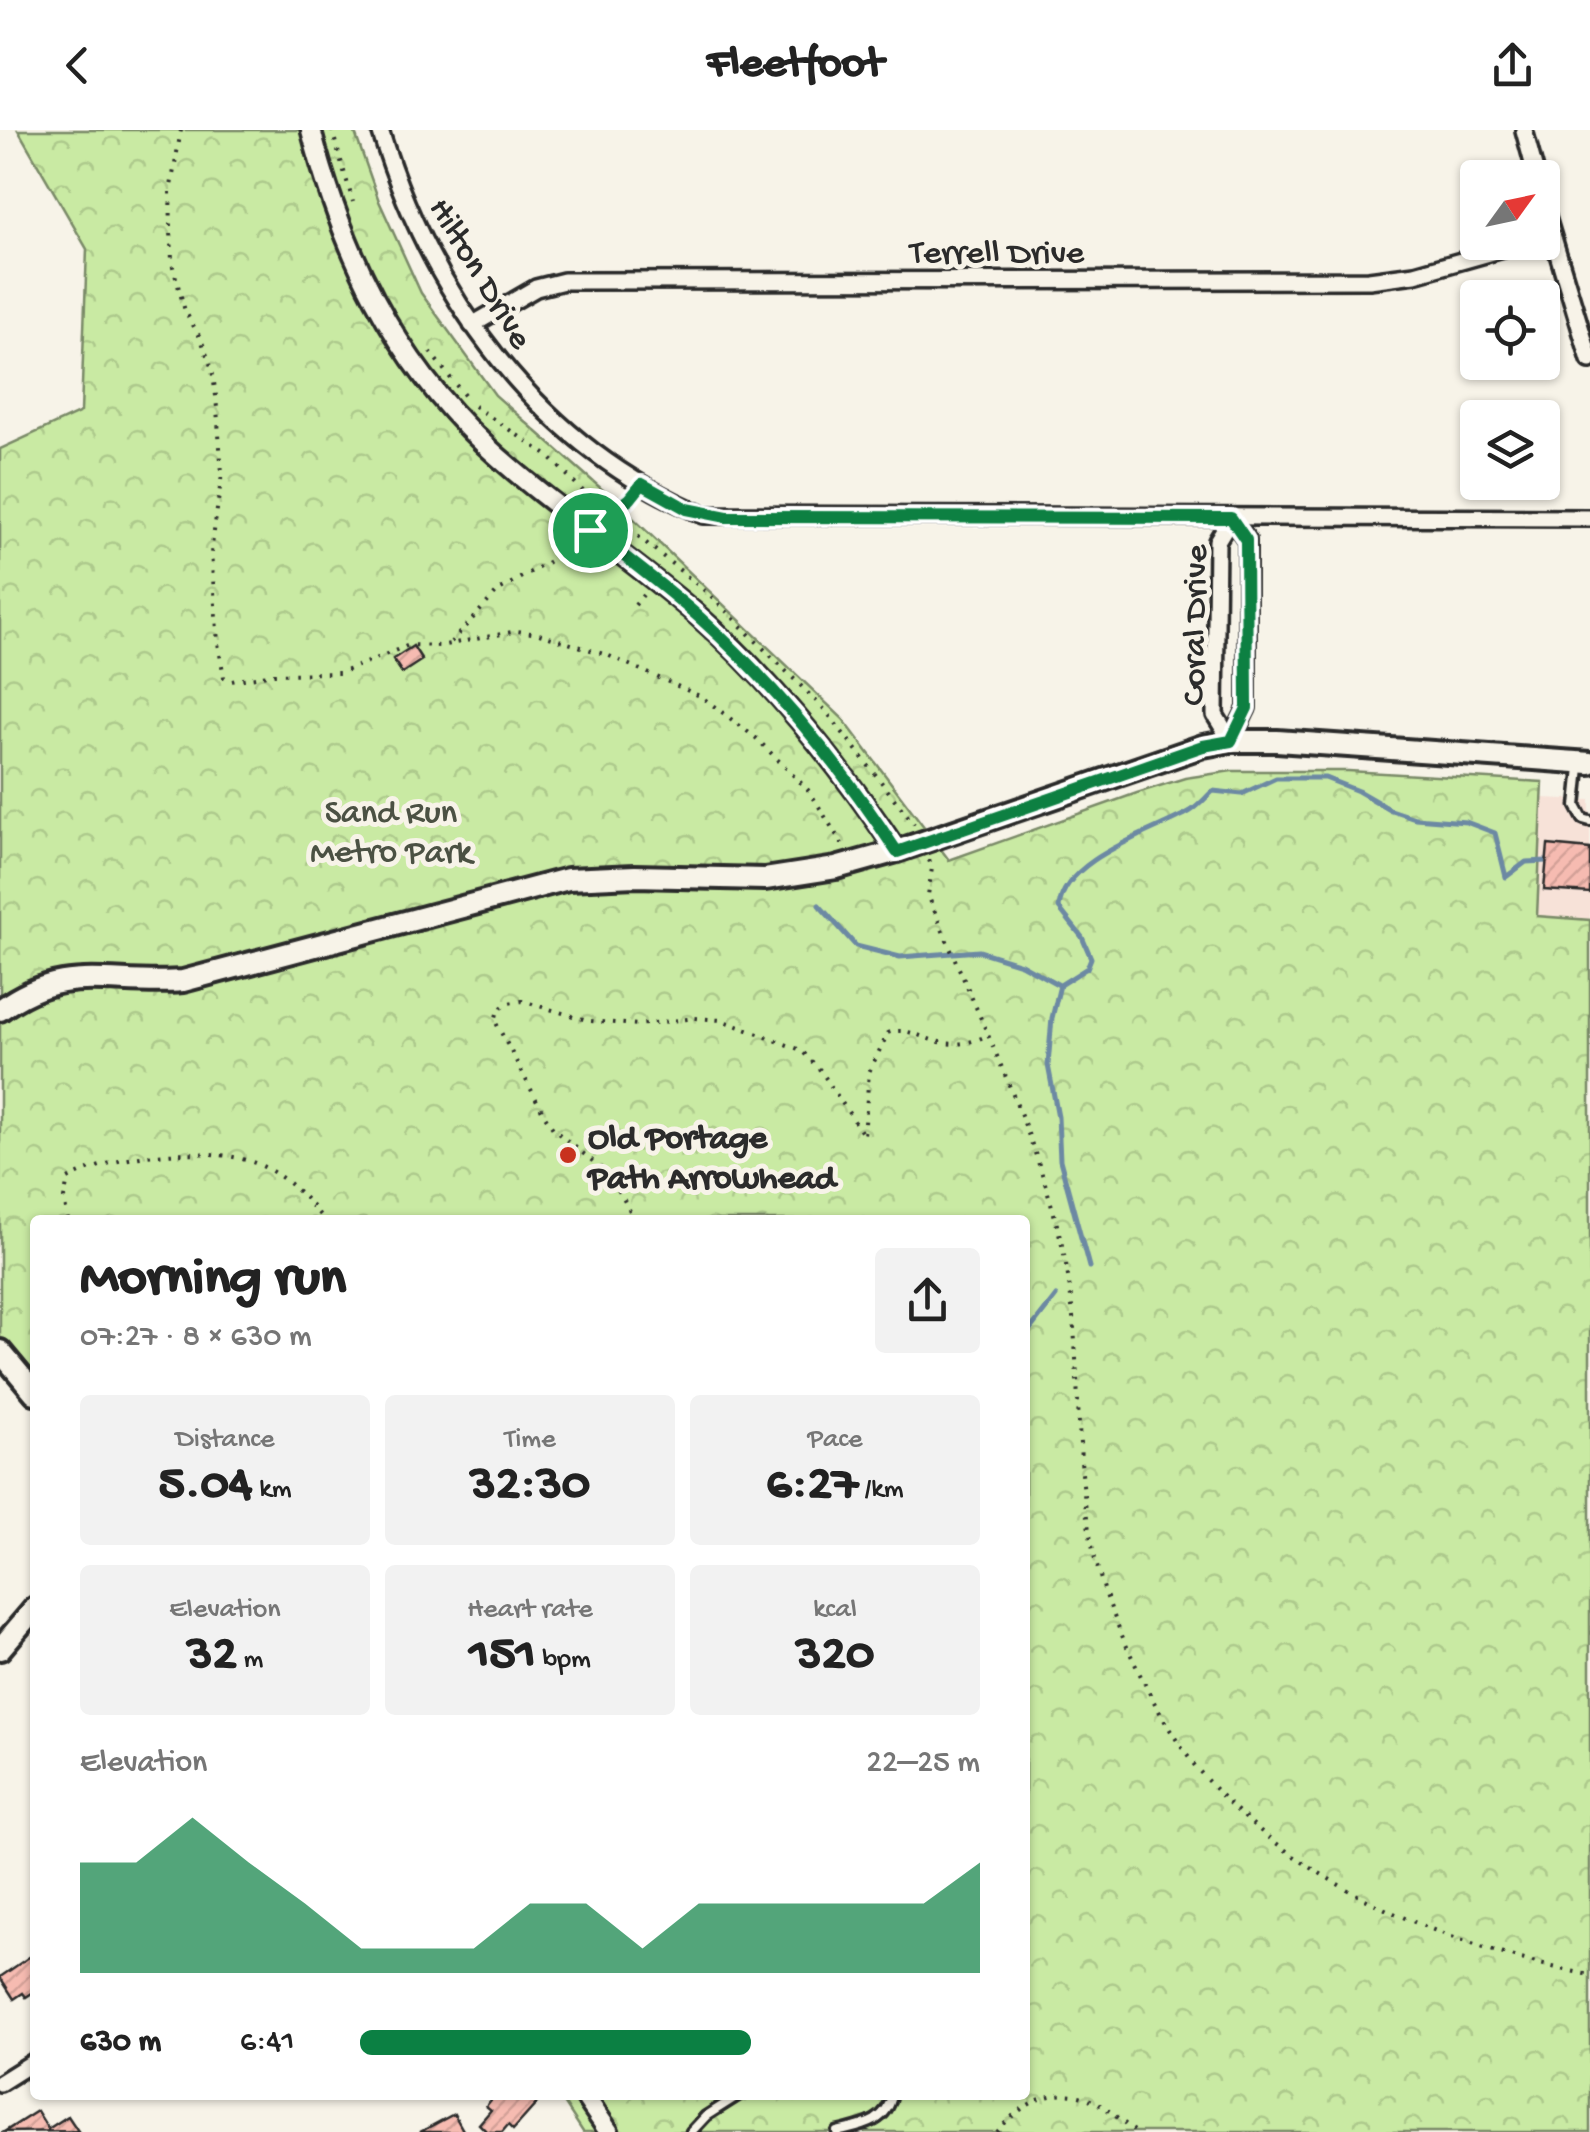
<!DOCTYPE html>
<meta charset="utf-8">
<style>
:root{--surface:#fff;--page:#f2f2f2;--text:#222;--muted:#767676;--accent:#0b8043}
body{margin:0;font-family:"Gochi Hand",sans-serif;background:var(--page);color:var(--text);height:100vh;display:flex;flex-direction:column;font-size:38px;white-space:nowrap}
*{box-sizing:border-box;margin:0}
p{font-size:32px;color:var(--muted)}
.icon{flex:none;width:55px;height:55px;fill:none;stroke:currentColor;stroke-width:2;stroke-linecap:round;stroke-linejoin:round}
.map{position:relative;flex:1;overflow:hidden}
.sheet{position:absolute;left:30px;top:1085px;width:1000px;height:885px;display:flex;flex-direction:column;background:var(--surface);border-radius:10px;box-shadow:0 2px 8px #0004}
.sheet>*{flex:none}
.needle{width:65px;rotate:57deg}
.fabs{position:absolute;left:1460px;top:30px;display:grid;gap:20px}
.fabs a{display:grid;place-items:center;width:100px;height:100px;border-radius:10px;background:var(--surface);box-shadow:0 2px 8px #0004;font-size:50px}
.pin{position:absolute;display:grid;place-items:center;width:85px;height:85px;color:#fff;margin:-42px;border:5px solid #fff;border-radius:50%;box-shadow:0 2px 10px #0007}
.round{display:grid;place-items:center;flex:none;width:105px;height:105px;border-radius:10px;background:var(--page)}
.summary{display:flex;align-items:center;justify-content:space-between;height:170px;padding:0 50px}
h1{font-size:55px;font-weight:800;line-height:75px}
.stats{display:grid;grid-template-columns:repeat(3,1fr);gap:15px;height:170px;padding:10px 50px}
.stats div{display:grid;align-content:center;border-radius:10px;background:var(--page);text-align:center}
.stats b{font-size:50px;font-weight:800}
.stats small{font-size:28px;font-weight:400}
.stats p{font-size:28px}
.chart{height:280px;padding:20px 50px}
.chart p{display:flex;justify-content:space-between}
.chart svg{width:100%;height:180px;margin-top:10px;fill:var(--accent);opacity:.7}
ul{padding:0 50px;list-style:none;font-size:32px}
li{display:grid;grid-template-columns:160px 120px 1fr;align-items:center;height:75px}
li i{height:25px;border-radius:12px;background:var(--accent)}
header{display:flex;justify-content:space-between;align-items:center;height:130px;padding:0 50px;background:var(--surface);font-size:45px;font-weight:800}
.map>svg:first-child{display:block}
</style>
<header><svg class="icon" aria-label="back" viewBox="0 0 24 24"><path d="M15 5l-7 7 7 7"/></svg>Fleetfoot<svg class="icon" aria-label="share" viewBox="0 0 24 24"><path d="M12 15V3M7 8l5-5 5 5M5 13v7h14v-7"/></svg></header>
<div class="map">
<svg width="1590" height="2002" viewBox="0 0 1590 2002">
<defs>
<pattern id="park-crowns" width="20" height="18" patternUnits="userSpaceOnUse" patternTransform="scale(2.5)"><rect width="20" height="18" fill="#c9eaa3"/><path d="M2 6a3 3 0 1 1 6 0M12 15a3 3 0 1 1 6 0" fill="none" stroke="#adc98c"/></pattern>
<pattern id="building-hatch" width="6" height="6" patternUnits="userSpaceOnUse" patternTransform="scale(2.5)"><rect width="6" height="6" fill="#f6bbb1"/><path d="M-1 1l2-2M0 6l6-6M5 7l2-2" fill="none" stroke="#d3a198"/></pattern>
</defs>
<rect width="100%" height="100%" fill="#f7f3e8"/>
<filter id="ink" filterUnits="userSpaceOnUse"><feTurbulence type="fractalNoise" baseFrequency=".01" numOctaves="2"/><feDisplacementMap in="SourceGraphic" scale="20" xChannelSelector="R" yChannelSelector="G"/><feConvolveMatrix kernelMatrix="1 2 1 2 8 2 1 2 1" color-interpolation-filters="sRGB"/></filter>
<g filter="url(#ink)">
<path fill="#f7e2d8" d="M 1542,668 L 1590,670 L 1590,790 L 1537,786 Z"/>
<path fill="url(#park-crowns)" stroke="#7a8a67" stroke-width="2.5" d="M 18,0 L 354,0 L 379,71 L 421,163 L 495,265 L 613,369 L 843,589 L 949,730 L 1137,663 L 1185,648 L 1232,641 L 1348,641 L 1543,652 L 1537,786 L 1590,790 L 1590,2002 L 583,2002 L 559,1965 L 1025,1965 L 1025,1090 L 35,1090 L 35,1261 L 0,1221 L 0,319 L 81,282 L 87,119 Z"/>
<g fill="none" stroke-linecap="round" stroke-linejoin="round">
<path stroke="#6c89a3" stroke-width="5" d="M 819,775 L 856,816 L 900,827 L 979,821 L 1021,834 L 1059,855
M 1089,1137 L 1060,1030 L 1058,987 L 1048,935 L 1052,888 L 1060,855 L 1087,838 L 1091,828 L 1082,807 L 1059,778 C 1063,729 1151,703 1189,682 C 1198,677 1205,668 1213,661 L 1242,664 L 1276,648 L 1325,648 L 1358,661 L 1391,680 L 1415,688 L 1466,692 L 1495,703 L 1506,747 L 1526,732 L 1547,731
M 1025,1206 L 1056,1166"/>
</g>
<path fill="url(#building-hatch)" stroke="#2b2b2b" stroke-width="2.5" d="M 413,516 L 422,530 L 402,543 L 393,529 Z
M 1548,715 L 1590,719 L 1590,763 L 1544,760 Z
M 35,1823 L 35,1861 L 26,1867 L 23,1863 L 14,1869 L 0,1847 Z
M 495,1965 L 529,1965 L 537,1973 L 513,2000 L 508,1995 L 502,2002 L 487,2002 L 479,1994 L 491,1980 L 486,1976 Z
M 37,1981 L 48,1999 L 68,1986 L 78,2001 L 4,2002 Z
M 454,1984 L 464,2002 L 420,2002 Z"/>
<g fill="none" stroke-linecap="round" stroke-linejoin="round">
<g stroke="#2b2b2b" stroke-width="15">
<path id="service" d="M 1580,637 L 1576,676 L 1583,689 L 1590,691
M 691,2002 L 706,1986 L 739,1965
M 837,2002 C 861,1996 887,1993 892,1965"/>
</g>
<g stroke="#2b2b2b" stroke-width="22">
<path id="minor" d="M 380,0 C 431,167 540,318 704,385 L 1590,388
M 1524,0 L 1537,48
M 1542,71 L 1590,230
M 472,195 L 536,158 L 564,151 L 1369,150 L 1415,144 L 1528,112
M 1231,388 L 1217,411 L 1215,585 L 1231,611
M 1231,388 L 1247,410 L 1247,578 L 1231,611
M 0,1953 L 35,1931"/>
</g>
<g stroke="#2b2b2b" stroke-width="25">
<path id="tertiary" d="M 311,0 C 342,120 393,228 484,314 C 550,376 628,425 697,485 C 775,553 840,636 897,721
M 584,1965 L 609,2002"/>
</g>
<g stroke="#2b2b2b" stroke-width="28">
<path id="secondary" d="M 0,880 C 65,832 110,857 183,851 L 568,749 L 635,746 L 765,749 L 836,738 L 897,721 L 1203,616 L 1231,611 L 1277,611 L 1590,633
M 0,1221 L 35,1263
M 0,1519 L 35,1478"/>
</g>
<path stroke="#2b2b2b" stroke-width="4" stroke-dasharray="2.5 8" stroke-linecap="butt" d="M 181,0 L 170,62 L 172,133 L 185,181 L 201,209 L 212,239 L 216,266 L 222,343 L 211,423 L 218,513 L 224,547 L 231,551 L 274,544 L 340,543 L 409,515 L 440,516 L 517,501 L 539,504 L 607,525 L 702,567 L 756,608 L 810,662 L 842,714
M 332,0 L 353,72
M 430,222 L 467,269
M 474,276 L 547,325 L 585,363 L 710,465 L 825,580 L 914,694
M 602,391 L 633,365
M 635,475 L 643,465
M 451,512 L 499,460 L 550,431 L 574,412
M 929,730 L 932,738 L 928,765 C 974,879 1033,992 1061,1111 C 1084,1207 1072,1308 1090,1405 C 1098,1451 1117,1497 1138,1540 C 1156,1578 1178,1617 1206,1649 C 1303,1757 1450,1818 1590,1845
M 68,1090 L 64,1069 L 68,1049 C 115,1023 218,1012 266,1038 C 291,1051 306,1069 324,1090
M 635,1090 L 610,1045 L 554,1000 L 545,986 L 495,891 L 498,880 L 508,873 L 522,871 L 590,891 L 638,895 L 695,888 L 721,890 L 801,920 L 821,941 L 864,1006 L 869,942 L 888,903 C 917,892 936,929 986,906
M 997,2002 C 1022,1972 1059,1952 1097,1973 C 1111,1981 1123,1993 1136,2002"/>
<use href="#service" stroke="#f7f3e8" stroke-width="8"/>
<use href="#minor" stroke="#f7f3e8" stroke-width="15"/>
<use href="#tertiary" stroke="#f7f3e8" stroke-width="18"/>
<use href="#secondary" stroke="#f7f3e8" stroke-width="20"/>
</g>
</g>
<g fill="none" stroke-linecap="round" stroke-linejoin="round" filter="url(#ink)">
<g stroke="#fff" stroke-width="20">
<path id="route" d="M 642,354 L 687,379 L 727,387 L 1231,388 L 1246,410 L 1247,578 L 1231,611 L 1203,616 L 897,722 C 841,636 775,555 699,487 C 664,456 627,428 590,400 L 630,369 Z"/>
</g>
<use href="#route" stroke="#0b8043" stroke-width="12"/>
</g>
<circle fill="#c8321e" stroke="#f7f3e8" stroke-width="4" cx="568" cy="1025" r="10"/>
<g text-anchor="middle" stroke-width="10" stroke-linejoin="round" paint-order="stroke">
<g font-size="35" fill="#2b2b2b" stroke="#f7f3e8">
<text x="997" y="132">Terrell Drive</text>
<text transform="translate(483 142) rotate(59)" y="12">Hilton Drive</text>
<text transform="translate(1192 495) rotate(-89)" y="12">Coral Drive</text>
</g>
<g font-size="35" fill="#4b5143" stroke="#f7f3e8">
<text x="391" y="691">Sand Run<tspan x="391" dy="40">Metro Park</tspan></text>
</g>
<g font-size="35" font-weight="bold" fill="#2b2b2b" stroke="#f7f3e8" text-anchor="start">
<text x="588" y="1017">Old Portage<tspan x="588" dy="40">Path Arrowhead</tspan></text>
</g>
</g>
</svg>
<div class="fabs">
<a><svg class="needle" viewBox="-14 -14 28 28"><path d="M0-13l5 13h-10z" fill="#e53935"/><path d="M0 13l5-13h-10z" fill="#767676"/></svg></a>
<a><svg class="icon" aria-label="locate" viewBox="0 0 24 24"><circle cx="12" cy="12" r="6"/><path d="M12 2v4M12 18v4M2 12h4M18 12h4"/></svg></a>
<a><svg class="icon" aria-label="layers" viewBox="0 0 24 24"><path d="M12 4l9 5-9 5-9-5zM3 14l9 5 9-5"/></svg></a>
</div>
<div class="pin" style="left:590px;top:400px;background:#1e9e55"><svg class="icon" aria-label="arrive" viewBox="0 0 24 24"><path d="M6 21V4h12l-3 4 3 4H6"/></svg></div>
<section class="sheet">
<div class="summary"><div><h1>Morning run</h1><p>07:27 · 8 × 630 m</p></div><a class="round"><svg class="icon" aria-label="share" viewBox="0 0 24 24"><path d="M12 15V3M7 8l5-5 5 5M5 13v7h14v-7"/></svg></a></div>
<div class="stats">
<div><p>Distance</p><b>5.04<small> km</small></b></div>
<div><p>Time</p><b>32:30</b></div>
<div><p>Pace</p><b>6:27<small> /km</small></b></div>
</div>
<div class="stats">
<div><p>Elevation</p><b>32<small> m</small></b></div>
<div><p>Heart rate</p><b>151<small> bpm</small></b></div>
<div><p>kcal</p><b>320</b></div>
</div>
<div class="chart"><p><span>Elevation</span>22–25 m</p>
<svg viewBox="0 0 160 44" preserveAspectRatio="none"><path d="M0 44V17L10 17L20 6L30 17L40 27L50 38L60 38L70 38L80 27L90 27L100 38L110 27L120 27L130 27L140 27L150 27L160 17V44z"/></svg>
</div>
<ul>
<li><b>630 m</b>6:41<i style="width:63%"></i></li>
</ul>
</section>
</div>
